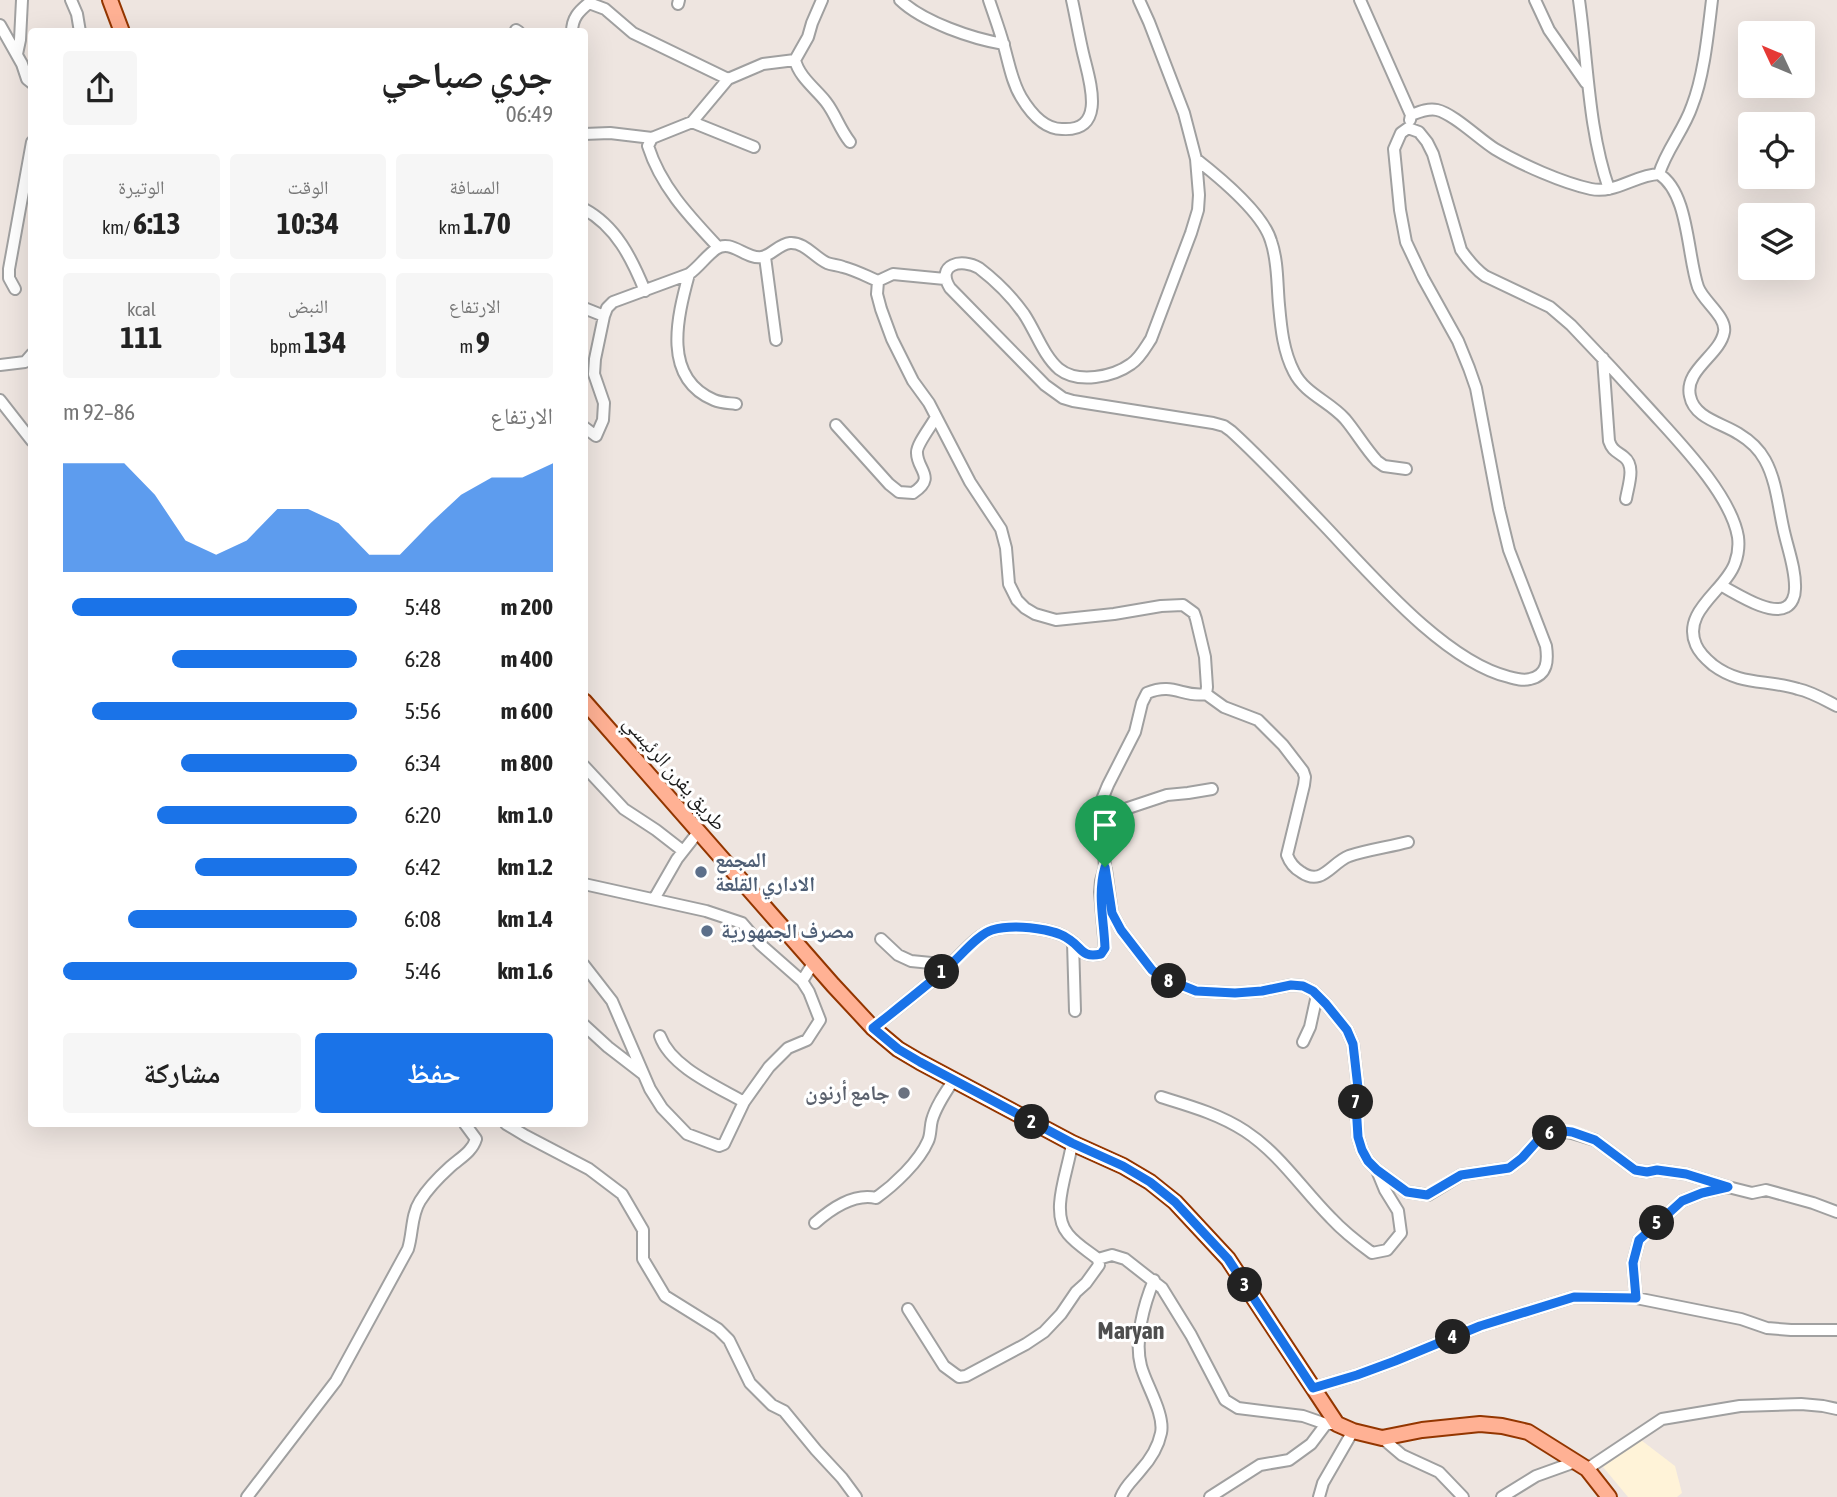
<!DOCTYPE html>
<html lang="ar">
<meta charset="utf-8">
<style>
:root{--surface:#fff;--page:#f6f6f6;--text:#222;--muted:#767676;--accent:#1a73e8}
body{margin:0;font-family:"Asap Condensed","Noto Naskh Arabic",sans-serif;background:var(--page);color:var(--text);direction:rtl;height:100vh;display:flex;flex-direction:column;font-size:26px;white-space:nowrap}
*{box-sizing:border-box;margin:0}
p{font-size:23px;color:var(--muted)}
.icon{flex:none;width:38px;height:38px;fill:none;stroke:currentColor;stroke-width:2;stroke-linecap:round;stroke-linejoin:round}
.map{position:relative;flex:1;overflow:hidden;direction:ltr}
.drawer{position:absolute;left:28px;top:28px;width:560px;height:1099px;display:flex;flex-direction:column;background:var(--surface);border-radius:7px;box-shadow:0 7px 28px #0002;direction:rtl}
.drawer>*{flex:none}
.needle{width:46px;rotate:314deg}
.buttons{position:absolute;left:1738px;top:21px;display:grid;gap:14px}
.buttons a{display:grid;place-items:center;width:77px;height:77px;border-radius:7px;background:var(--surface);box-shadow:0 7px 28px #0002;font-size:35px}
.pin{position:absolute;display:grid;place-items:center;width:60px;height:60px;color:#fff;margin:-72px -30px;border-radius:50% 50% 50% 0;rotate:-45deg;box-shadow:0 0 7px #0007}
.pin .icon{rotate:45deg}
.km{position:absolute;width:35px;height:35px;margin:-18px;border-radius:50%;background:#222;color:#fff;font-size:19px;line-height:35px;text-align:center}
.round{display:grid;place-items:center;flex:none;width:74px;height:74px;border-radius:7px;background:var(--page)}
.overview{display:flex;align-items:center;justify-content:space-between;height:119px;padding:0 35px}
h1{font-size:38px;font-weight:700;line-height:52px}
.stats{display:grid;grid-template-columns:repeat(3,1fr);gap:10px;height:119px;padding:7px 35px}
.stats div{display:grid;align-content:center;border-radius:7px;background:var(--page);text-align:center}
.stats b{font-size:30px;font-weight:700}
.stats small{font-size:19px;font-weight:400}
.stats p{font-size:19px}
.chart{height:196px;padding:14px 35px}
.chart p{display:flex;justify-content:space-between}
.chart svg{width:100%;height:126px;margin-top:7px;fill:var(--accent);opacity:.7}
.primary-button{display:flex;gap:14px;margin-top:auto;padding:14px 35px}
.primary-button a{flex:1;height:80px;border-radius:7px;background:var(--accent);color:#fff;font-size:28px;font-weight:700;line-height:80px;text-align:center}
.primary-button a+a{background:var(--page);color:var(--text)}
ul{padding:0 35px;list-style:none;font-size:23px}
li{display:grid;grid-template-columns:112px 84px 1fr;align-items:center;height:52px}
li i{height:18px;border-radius:9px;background:var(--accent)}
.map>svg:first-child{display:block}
</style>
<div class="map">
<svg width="1837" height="1497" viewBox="0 0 1837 1497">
<rect width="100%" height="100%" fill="#eee5e0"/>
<path fill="#fff3d8" d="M 1641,1440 L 1675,1466 L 1682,1493 L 1677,1497 L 1628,1497 L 1603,1467 Z"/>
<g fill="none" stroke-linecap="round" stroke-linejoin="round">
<g stroke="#a0a0a0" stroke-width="14">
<path id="minor" d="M 71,0 L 77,14 L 80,32
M 822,0 L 812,23 L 808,37 L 795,60 C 799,77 816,89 826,102 C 836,115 839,128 850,142
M 900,0 C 923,22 973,39 1004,44
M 989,0 C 994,15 1000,31 1004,46 C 1009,64 1012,82 1021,97 C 1030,112 1044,129 1062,129 C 1108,132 1089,79 1083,53 C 1079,36 1076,18 1072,0
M 1139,0 L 1149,22 L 1184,113 L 1196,159 L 1199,195 L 1198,210 L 1191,233 L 1151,339 C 1145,348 1140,358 1131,364 C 1113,377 1078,384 1059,369 C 1043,355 1036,332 1024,314 C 1012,297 996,281 979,268 C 962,258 935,264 950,288 L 1045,385 L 1063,398 L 1073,401 L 1213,423 L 1224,426 L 1231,431 C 1263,460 1292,492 1321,522 C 1368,571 1443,661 1509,677 C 1516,679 1523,681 1530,679 C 1548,675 1548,660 1546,646 L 1509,550 L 1499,509 L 1476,388 L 1469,368 L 1458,341 L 1423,278 L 1406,242 L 1400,210 L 1394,149 L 1401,133 L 1408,128 L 1419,132 L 1427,142 L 1433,154 L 1461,250 C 1468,260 1475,269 1485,276 L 1550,307 L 1571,325 C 1598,353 1625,382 1651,411 C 1679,442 1731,495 1738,537 C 1739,545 1738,555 1735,563 C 1726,590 1681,611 1696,645 C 1699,652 1707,660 1713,665 C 1741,686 1766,679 1798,689 C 1812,692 1825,700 1837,706
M 1360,0 L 1411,115 L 1410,120
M 1535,0 L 1549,30 L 1586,83
M 1579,0 C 1588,63 1588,129 1609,189
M 678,4 L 679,0
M 0,25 L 22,64 L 27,79 L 32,83
M 516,30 L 519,32
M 572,32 C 572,18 579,11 589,3 L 605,9 L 633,33 L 728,79
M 17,54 L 20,40 L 22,0
M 1411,115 C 1419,112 1428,108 1437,110 C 1454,114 1479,139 1495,149 C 1520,164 1563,183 1591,189 C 1615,194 1635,175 1659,174 C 1689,193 1687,255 1698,287 C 1703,301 1727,317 1724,332 C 1720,355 1684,370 1690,396 C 1694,418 1722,423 1739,434 C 1749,440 1759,449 1765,460 C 1776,480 1778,504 1783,527 C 1787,547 1796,569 1795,589 C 1795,596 1792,604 1786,607 C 1770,616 1736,593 1722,586
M 692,122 L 754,147
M 584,134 L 610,133 L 652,138
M 1196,159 C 1219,177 1263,213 1271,241 C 1278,261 1277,284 1279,305 C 1281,327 1283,351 1294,372 C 1305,394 1329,401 1345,419 C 1356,432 1365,448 1377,461 L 1384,466 L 1406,469
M 1659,174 C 1666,150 1684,130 1692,106 C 1704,76 1708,33 1712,0
M 584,209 C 616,226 632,259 645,291
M 718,247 C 690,217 661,187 648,146 L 652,138 L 692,122 L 728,79 L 763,64 L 795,60
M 765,257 L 776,340
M 689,274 C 677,318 662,378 714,400 C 721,403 729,403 736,404
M 15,289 L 9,278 L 9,269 L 32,142
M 584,308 L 604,316 L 607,308 L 613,302 L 689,274 C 699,267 706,256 716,249 C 731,238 746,260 762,257 C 772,255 779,244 790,243 C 805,242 814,257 827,263 C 832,265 838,265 843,267 C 855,270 866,276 878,281
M 1603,358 L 1609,441 C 1612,450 1616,451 1624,457 C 1636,466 1628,486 1626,499
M 0,365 L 25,362 L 32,354
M 0,400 L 32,441
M 836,425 L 889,484 L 899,492 L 913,493 C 937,477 917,470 917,453 C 916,445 932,425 936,417
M 584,427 L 596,436 L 603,420 L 604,403 L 594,374 L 595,359 L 604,316
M 1206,694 L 1224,707 L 1258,720 L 1283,745 L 1303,771 L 1305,777 L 1304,785 L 1287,855 C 1290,863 1294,868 1301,872 C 1322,887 1331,863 1349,856 C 1367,850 1389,847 1408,842
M 584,766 L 624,809 L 656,830 L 683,851
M 1101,817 L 1167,795 L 1188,793 L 1212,789
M 1106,870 L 1112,913 L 1121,930 L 1138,952 L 1152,970 L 1161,977 L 1196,991 L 1235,993 L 1262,991 L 1291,985 L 1303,986 L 1313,991 L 1326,1004 L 1347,1030 L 1353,1044 L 1358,1088 L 1355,1105 L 1357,1121 L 1358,1137 L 1362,1150 L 1368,1161 L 1377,1170 L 1407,1192 L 1428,1195 L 1461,1175 L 1509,1168 L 1522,1158 L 1539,1139 L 1555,1130 L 1572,1133 L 1595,1140 L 1635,1170 L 1647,1172 L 1657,1170 L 1686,1174 L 1728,1187
M 584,884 L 706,911 L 742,923 L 760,944 L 802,981 L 814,962
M 654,899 L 677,859 L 699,831
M 881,939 L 898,955 L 911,961 L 951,965
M 1073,942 L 1075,1011
M 584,965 L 612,1001 L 650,1089 L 662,1108 L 687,1134 L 719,1146 L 724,1144 L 744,1102 L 769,1067 L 788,1048 L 807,1040 L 820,1020 L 809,992 L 802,981
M 584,1025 L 608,1047 L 643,1074
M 873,1028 C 898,1008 924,988 948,967 C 960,956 978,934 992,930 C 1009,925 1029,927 1045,930 C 1054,932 1063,934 1070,940 C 1083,949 1082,958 1101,954 L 1105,948 L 1100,892 L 1101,881 L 1105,867 L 1101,817 L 1101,802 L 1108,785 L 1135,732 L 1142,703 L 1147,693 C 1174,682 1183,698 1206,694 L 1207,687 L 1205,657 L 1196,619 L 1194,613 L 1183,605 L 1161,606 L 1114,614 L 1056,620 L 1035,614 L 1025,608 L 1017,600 L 1009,584 L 1006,548 L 1001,529 L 970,482 L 929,403 L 913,381 L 892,339 L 881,309 L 877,294 L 878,281 L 893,274 L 945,279
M 660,1036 C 671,1067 716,1086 744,1102
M 1303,1042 L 1310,1027 L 1317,995
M 1161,1097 C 1190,1106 1219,1114 1245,1131 C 1280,1154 1302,1189 1331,1218 C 1343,1231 1357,1242 1372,1253 L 1387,1250 L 1401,1233 L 1398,1211 L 1385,1190 L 1378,1173
M 506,1124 L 526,1136 L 589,1169 L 622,1194 L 643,1230 L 643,1259 L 665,1296 L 718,1329 L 729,1340 L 750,1383 L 772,1405 L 784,1411 L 816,1450 L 842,1478 L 856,1497
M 1072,1143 C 1069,1169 1049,1212 1068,1234 C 1076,1244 1088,1251 1098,1259 L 1112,1255 L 1125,1259 L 1162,1288 L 1191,1335 L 1225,1400 L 1238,1408 L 1303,1416 L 1326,1424 L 1337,1424
M 815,1223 C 831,1209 853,1193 876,1198 C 894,1185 919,1162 928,1141 C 931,1135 930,1127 932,1120 C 936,1106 945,1093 953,1081
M 1636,1298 L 1633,1263 L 1639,1240 L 1682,1201 L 1702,1193 L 1728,1187 L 1752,1193 L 1766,1190 L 1813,1203 L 1837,1212
M 908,1309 L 944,1366 L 959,1377 L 966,1376 L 1026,1344 L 1044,1332 L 1061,1314 L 1076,1292 L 1086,1283 L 1099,1265 L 1098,1259
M 1313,1388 L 1357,1375 L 1395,1361 L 1480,1326 L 1574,1297 L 1636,1298 L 1741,1319 L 1767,1328 L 1791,1330 L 1837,1330
M 1382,1438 L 1402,1455 L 1439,1472 L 1463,1497
M 1587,1469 L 1662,1419 L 1740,1406 L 1801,1404 L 1823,1406 L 1837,1409
M 247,1497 L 336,1381 L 408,1249 C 413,1233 411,1215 420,1201 C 428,1188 439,1177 450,1167 C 460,1158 472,1152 476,1139 L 465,1124
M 1121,1497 C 1125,1486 1133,1480 1140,1471 C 1150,1460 1158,1448 1161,1433 C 1165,1414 1146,1385 1141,1366 C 1134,1340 1144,1304 1154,1280
M 1210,1497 L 1260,1465 L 1289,1460 L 1311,1444 L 1326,1424
M 1319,1497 L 1323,1483 L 1353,1431
M 1502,1497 L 1536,1476 L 1575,1462"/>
</g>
<g stroke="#933600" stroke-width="18">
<path id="major" d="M 110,0 L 122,32
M 584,701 L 833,985 L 873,1028 L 898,1049 L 920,1062 L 1072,1143 L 1123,1166 L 1150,1182 L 1175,1202 L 1228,1259 L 1337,1424 L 1353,1431 L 1382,1438 L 1422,1430 L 1480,1424 L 1502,1426 L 1528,1432 L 1587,1469 L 1609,1497"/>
</g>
<use href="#minor" stroke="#fff" stroke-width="10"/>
<use href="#major" stroke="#ffb194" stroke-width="14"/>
</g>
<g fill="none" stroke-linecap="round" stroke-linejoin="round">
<g stroke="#fff" stroke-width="14">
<path id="route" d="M 1105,867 L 1112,913 L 1121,930 L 1138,952 L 1152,970 L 1161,977 L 1196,991 L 1235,993 L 1262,991 L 1291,985 L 1303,986 L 1313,991 L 1326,1004 L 1347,1030 L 1353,1044 L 1358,1088 L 1356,1105 L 1358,1137 L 1362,1150 L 1368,1161 L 1377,1170 L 1407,1192 L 1427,1195 L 1461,1175 L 1509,1168 L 1522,1158 L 1539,1139 L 1555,1130 L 1572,1132 L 1595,1140 L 1635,1170 L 1647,1172 L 1657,1170 L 1686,1174 L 1728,1187 L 1702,1193 L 1682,1201 L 1639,1240 L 1633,1263 L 1636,1298 L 1574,1297 L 1480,1326 L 1395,1361 L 1357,1375 L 1313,1388 L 1228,1259 L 1175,1202 L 1150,1182 L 1123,1166 L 1072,1143 L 920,1062 L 898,1049 L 873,1028 C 898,1008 924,988 948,967 C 960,957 978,934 992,930 C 1009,925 1029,927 1045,930 C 1054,932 1063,934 1070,940 C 1083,949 1082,958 1101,954 L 1105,948 C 1104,920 1097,894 1105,867 Z"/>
</g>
<use href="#route" stroke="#1a73e8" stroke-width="9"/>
</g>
<g fill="#5c6f8a" stroke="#fff" stroke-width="2.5">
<circle cx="701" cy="872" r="7"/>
<circle cx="707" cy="931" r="7"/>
</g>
<circle fill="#6b7280" stroke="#fff" stroke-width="2.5" cx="904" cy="1093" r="7"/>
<g text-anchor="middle" stroke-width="6" stroke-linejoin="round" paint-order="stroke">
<g font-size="21" fill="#1c1c1c" stroke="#fff">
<text transform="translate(675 773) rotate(49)" y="7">طريق يفرن الرئيسي</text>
</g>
<g font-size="21" font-weight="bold" fill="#4e5e75" stroke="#fff" text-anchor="start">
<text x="715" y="867">المجمع<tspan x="715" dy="24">الاداري القلعة</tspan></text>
<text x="721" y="938">مصرف الجمهورية</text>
</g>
<g font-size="21" font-weight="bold" fill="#5b616d" stroke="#fff" text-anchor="end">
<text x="890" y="1100">جامع أرنون</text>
</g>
<g font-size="24" font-weight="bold" fill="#4f4f4f" stroke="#fff">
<text x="1131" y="1339">Maryan</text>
</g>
</g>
</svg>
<div class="buttons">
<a><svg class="needle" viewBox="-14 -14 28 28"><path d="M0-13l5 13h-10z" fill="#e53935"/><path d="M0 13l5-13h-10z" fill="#767676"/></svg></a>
<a><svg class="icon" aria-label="locate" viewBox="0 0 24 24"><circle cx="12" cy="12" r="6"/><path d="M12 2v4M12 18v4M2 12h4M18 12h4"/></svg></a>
<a><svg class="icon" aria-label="layers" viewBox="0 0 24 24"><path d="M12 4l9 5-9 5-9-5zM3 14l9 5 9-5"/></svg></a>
</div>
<div class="pin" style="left:1105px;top:867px;background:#1e9e55"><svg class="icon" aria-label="arrive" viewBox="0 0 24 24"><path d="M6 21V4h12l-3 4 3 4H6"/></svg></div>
<b class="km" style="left:942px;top:972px">1</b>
<b class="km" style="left:1032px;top:1122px">2</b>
<b class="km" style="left:1245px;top:1285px">3</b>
<b class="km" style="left:1453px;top:1337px">4</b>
<b class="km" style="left:1657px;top:1223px">5</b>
<b class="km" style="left:1550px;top:1133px">6</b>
<b class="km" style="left:1356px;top:1102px">7</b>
<b class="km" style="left:1169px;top:981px">8</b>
<section class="drawer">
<div class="overview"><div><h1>جري صباحي</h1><p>06:49</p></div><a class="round"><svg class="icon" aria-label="share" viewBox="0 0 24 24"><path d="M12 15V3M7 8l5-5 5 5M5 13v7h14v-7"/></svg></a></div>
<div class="stats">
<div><p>المسافة</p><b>1.70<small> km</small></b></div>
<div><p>الوقت</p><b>10:34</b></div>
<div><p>الوتيرة</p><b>6:13<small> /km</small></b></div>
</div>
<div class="stats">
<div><p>الارتفاع</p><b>9<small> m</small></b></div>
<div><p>النبض</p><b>134<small> bpm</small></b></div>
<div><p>kcal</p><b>111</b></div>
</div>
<div class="chart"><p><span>الارتفاع</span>86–92 m</p>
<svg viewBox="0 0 160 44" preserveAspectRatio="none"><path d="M0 44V6L10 6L20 6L30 17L40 33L50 38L60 33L70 22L80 22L90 27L100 38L110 38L120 27L130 17L140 11L150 11L160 6V44z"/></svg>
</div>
<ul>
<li><b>200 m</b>5:48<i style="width:97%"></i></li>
<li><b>400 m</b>6:28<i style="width:63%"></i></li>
<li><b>600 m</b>5:56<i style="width:90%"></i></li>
<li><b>800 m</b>6:34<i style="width:60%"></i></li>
<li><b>1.0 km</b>6:20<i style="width:68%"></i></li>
<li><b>1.2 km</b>6:42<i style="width:55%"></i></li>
<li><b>1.4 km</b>6:08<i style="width:78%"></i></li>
<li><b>1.6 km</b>5:46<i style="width:100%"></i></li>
</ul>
<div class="primary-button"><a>حفظ</a><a>مشاركة</a></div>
</section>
</div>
